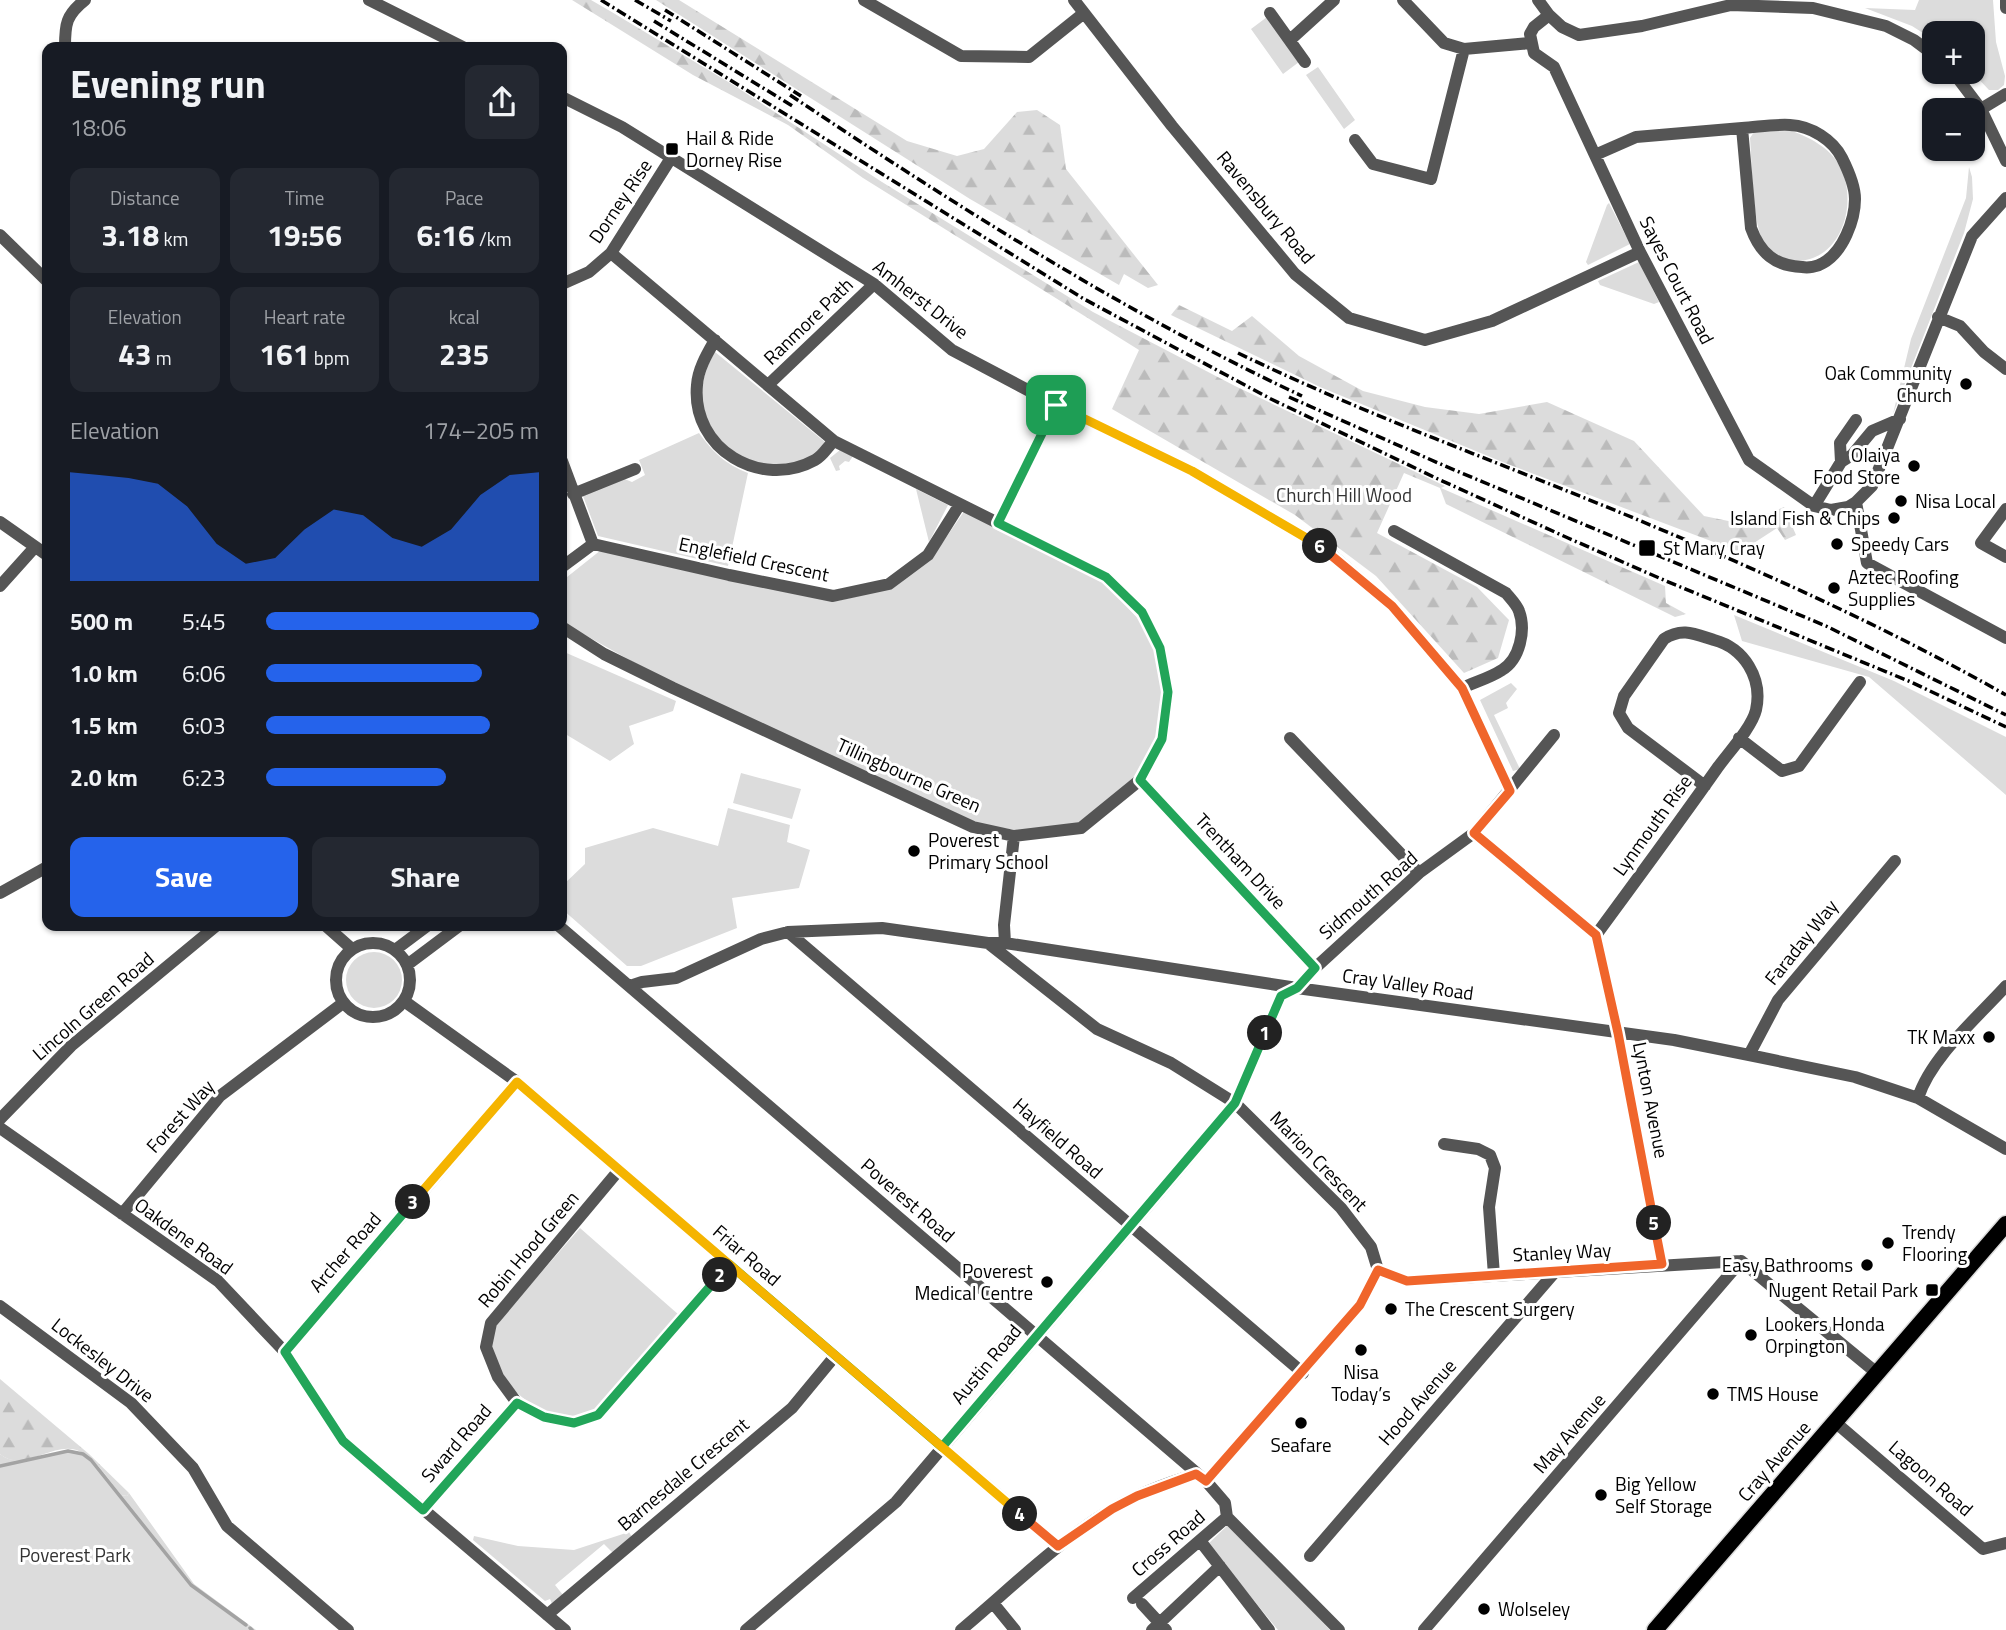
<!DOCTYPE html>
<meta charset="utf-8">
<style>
:root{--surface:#171b24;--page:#242831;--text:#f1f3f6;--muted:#9ea1a6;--accent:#2563eb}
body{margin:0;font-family:"Titillium Web",sans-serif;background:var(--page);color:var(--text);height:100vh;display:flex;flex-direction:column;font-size:26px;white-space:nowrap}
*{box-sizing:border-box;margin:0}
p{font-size:23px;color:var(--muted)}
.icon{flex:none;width:38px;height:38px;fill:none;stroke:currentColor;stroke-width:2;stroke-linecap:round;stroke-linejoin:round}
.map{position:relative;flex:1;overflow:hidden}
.panel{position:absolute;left:42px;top:42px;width:525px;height:889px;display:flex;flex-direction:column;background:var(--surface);border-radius:14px;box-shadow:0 2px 5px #0004}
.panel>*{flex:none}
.tools{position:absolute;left:1922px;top:21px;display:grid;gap:14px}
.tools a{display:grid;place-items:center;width:63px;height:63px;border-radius:14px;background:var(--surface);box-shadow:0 2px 5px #0004;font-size:35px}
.pin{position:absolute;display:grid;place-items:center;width:60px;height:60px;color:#fff;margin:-30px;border-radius:14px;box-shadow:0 4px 10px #0006}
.km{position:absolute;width:35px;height:35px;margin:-18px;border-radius:50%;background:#222;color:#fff;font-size:19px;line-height:35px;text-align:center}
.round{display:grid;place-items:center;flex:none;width:74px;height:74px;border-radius:14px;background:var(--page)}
.headline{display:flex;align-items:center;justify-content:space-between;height:119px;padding:0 28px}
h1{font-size:38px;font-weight:700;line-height:52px}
.metrics{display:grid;grid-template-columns:repeat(3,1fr);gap:10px;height:119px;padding:7px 28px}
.metrics div{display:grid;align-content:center;border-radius:14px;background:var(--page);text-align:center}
.metrics b{font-size:30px;font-weight:700}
.metrics small{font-size:19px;font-weight:400}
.metrics p{font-size:19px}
.chart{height:196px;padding:14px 28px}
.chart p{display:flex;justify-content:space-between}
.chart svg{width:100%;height:126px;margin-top:7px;fill:var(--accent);opacity:.7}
.primary-button{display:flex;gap:14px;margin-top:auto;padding:14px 28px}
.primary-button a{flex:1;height:80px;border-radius:14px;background:var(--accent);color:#fff;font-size:28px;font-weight:700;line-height:80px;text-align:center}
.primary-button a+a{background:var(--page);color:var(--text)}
ul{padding:0 28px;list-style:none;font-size:23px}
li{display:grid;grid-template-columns:112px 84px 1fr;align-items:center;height:52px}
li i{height:18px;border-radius:9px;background:var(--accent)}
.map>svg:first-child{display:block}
</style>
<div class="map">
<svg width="2006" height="1630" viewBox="0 0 2006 1630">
<defs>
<pattern id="forest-firs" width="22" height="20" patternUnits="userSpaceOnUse" patternTransform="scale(1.75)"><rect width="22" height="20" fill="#dcdcdc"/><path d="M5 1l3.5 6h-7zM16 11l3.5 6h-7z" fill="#bbb"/></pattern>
</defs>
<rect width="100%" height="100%" fill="#fff"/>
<path fill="#dcdcdc" d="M 1919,0 L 1993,0 L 1996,42 L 2005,76 L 2004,85 L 1998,90 L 1989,90 L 1972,72 L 1972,33 L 1934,33 L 1934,40 L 1912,26 L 1865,8 L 1915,10 Z
M 1267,17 L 1299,62 L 1283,74 L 1251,29 Z
M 1318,67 L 1355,120 L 1344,129 L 1306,75 Z
M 1792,131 C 1813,139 1832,149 1842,170 C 1857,206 1841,260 1797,261 C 1785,261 1773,255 1765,244 C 1752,227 1752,162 1750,138 L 1754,132 Z
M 1969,167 L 1972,177 L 1973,199 L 1964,233 L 1893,414 L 1911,339 L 1966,198 Z
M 1609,203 L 1630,244 L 1588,265 L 1586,262 L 1607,205 Z
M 1639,262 L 1659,302 L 1654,304 L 1600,285 L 1598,281 Z
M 715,352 L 825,442 C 779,503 664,435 715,352 Z
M 699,433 C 713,452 725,464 748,473 L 728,566 L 598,536 L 583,496 L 622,478 L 632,482 L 645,475 L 639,460 Z
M 840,450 L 853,456 L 849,462 L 845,461 L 839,466 L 840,470 L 836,471 L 830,458 Z
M 916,489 L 948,505 L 929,542 Z
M 965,510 L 1102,580 L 1143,624 L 1157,653 L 1163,693 L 1157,736 L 1131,783 L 1078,823 L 1030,832 L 982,825 L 658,676 L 562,622 L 562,581 L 601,550 L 837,601 L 888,589 L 932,558 Z
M 1734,615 L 1894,681 L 2006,737 L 2006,795 L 1869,677 L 1742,641 Z
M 562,651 L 676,701 L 673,711 L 629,726 L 634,744 L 610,761 L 562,732 Z
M 1511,683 L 1517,689 L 1506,703 L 1508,708 L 1494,715 L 1520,769 L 1513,771 L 1480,700 Z
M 741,773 L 801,789 L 792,819 L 733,803 Z
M 728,808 L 790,825 L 787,842 L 810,850 L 799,888 L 732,898 L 737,928 L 641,966 L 627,966 L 562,909 L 562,886 L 585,864 L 585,848 L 653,828 L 718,846 Z
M346 980a28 28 0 1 1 56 0a28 28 0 1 1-56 0Z
M 580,1228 L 679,1315 C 660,1337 641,1359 623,1381 C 614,1390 604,1405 593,1412 C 549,1436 471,1371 497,1323 Z
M 68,1450 C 93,1451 107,1478 121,1495 L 127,1496 L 129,1493 L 194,1584 L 256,1630 L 0,1630 L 0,1454 C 17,1469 48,1453 68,1450 Z
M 1229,1524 L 1330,1630 L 1278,1630 L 1208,1544 Z
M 629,1532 L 632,1537 L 613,1553 L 604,1544 L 555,1585 L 563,1595 L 552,1604 L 550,1599 L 545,1601 L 473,1540 L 474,1536 L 518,1546 L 574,1550 Z"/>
<path fill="url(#forest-firs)" d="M 572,0 L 591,0 L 610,11 L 735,86 L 882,182 L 1093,312 L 1235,386 L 1445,486 L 1441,488 L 1665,586 L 1666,603 L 1686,614 L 1675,617 L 1446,504 L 1440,488 L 1404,473 L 1377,533 L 1477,587 L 1509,620 L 1498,658 L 1464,673 L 1376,576 L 1295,515 L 1112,409 L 1139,350 L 863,178 L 788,125 L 693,75 Z
M 656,0 L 679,0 L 907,141 L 957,156 L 984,149 L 1017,112 L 1037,110 L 1060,125 L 1066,169 L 1158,285 L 1148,288 L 1124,274 L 1119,285 L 970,199 Z
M 1179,305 L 1232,331 L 1252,316 L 1299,356 L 1363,391 L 1425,407 L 1479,414 L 1547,402 L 1634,441 L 1704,516 L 1743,524 L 1784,507 L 1796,535 L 1785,540 L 1777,528 L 1740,552 L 1505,463 L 1320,387 L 1171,315 Z
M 0,1379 L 89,1454 L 129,1493 L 127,1496 L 121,1495 C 109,1481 97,1459 79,1451 C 54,1440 23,1474 0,1454 Z"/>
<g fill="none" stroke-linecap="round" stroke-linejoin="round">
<path stroke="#a3a3a3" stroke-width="3.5" d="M 0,1466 L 68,1451 L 83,1454 L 91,1460 L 191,1585 L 246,1625
M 250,1628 L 252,1630"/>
<g stroke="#dbdbdb" stroke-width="19">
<path id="major" d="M 1655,1630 L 2006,1224"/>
</g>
<path stroke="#555" stroke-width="12" d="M 369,0 L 463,47
M 864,0 L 961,56 L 1029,57 L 1084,13
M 1074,0 L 1172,126 L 1295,274 L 1349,318 L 1425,340 L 1492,321 L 1640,252
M 1403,0 L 1444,43 L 1464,49 L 1530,43
M 1538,0 L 1549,15 L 1562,27 L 1579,35 L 1642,26 L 1731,5 L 1813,8 L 1886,26 L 1914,40 L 1934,55
M 2006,0 L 2006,8
M 1270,13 L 1305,62
M 1549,15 L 1534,27 L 1530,34 L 1534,53 L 1554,67 L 1640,252 L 1749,460 L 1814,506 L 1831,510 L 1848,507 L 1856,502 L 1872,486 L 1972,236 L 2006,198
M 1290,40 L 1334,0
M 65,47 C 65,24 66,15 85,0
M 1953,72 L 1981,109 L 2006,161
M 562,97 L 622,127 L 874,284 L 952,350 L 1056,405 L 1192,471 L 1324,548 L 1392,606 L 1462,688 L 1510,791
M 1981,109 L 2006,94
M 1355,140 L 1373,164 L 1431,179 L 1464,49
M 1595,155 L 1636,137 L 1742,128 L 1751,228 C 1760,253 1775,266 1802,267 C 1808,268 1817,267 1823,263 C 1843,252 1855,220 1855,199 C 1855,185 1848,170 1842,158 C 1833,140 1811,126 1790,125 C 1775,124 1758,127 1742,128
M 0,235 L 47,281
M 562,284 L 589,272 L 611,253 L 671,158
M 1938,317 L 1960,326 L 1984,352 L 2006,369
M 715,340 C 707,354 698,369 697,385 C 691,449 761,490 815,460 C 824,455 827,447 834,441
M 768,385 L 874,284
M 562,461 L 593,544 L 729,575 L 833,596 L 889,584 L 928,555 L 960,504
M 1841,462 L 1840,443 L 1856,420
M 573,494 L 635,469
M 1856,502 L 1867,563 L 2006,638
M 1814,506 L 1841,462 L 1852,455 L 1872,431 L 1900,419
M 2006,509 L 1981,543 L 2006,557
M 0,522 L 47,555
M 998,523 L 1056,405
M 1394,531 L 1506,593 C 1511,599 1517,605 1519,611 C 1526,630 1520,659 1502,670 C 1490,678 1475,682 1462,688
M 562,567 L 593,544
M 0,586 L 35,547
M 562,627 L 604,654 L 673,688 L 973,827 L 1014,836 L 1081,828 L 1140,780 L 1162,739 L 1168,692 L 1160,648 L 1142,612 L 1106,577 L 834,441 L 611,253
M 1290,738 L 1419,873
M 1739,738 L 1782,771 L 1799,766 L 1860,682
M 1140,780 L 1315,968
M 1474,833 L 1596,935 L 1618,1033 L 1662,1264
M 0,893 L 47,867
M 326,926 L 352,949
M 559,926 L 1206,1481 L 1225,1503 L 1227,1517 L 1339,1630
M 788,932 L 1303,1373
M 1596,935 C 1637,879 1678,824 1718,767 C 1729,752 1752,727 1756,710 C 1763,678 1744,648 1714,640 C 1695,634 1682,627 1664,639 L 1624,696 L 1619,713 L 1628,728 L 1705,786
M336 980a37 37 0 1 1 74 0a37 37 0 1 1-74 0Z
M 988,943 L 1097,1029 L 1171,1063 L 1235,1103 L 1341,1208 L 1371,1247 L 1378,1270 L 1360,1305 L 1206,1481
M 1005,943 L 1004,925 L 1014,836
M 395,950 L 427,926
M 407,965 L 459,926
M 630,986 L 642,982 L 676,978 L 761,939 L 788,932 L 882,928 L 988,943 L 1005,943 L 1297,988 L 1674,1040 L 1749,1055 L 1855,1077 L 1918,1098 L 2006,1149
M 404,1001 L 517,1082 L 1058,1546
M 1749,1055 L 1778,1000 L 1895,861
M 1918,1098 C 1931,1057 1977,1018 2006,986
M 0,1119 L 71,1046 L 216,926
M 0,1128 L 218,1281 L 285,1352 L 343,1441 L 565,1630
M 1444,1144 L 1478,1149 L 1490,1155 L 1495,1168 L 1489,1207 L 1494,1275
M 619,1170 L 491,1323 L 486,1347 L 498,1377 L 517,1403 L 544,1417 L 574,1423 L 598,1415 L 729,1264
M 122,1214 L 220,1096 L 343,1003
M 1378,1270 L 1407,1281 L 1741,1261 L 1878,1374
M 0,1306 L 131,1403 L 193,1468 L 227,1526 L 348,1630
M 285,1352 L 517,1082
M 1835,1422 L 1983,1549 L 2006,1543
M 423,1510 L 517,1403
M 1201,1542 L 1269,1630
M 1310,1556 L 1554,1273
M 1133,1598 L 1227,1517
M 993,1603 L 1015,1630
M 1142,1604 L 1166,1630
M 547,1615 L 792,1408 L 835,1356
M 746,1630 L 896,1502 L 1176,1173 L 1235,1103 L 1281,996 L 1297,988 L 1315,968 L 1419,873 L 1474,833 L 1554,735
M 961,1630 C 1010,1589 1057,1542 1112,1509 C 1137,1494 1167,1483 1196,1474
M 1152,1630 L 1220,1566
M 1424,1630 L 1741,1261"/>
<use href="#major" stroke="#000" stroke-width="16"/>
<path stroke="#000" stroke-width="3.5" stroke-dasharray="10 3.5 2 3.5" stroke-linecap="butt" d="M 601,0 L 1084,299 L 1271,399 L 1438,479 L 1568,538 L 1666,581 L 1911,682 L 2006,727
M 635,0 L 671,21
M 665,10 L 801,96
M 654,21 L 794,107
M 790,95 C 955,205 1123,312 1302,396
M 1238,353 C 1364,414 1495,461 1624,514 C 1754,568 1883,625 2006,695
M 1289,397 L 1445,466 L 1826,626 L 2006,715"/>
</g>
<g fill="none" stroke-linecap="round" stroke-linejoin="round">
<g stroke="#fff" stroke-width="14">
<path id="split-1" d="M 1056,405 L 998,523 L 1106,577 L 1142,612 L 1160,648 L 1168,692 L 1162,739 L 1140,780 L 1315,968 L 1297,988 L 1281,996 L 1265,1033"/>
</g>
<g stroke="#fff" stroke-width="14">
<path id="split-2" d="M 720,1275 L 729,1264 L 942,1447 L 1235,1103 L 1265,1033"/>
</g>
<g stroke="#fff" stroke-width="14">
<path id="split-3" d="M 413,1202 L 285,1352 L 343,1441 L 423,1510 L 517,1403 L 544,1417 L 574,1423 L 598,1415 L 720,1275"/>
</g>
<g stroke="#fff" stroke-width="14">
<path id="split-4" d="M 413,1202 L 517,1082 L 1020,1514"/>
</g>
<g stroke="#fff" stroke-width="14">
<path id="split-5" d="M 1020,1514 L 1058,1546 L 1112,1509 L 1137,1496 L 1196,1474 L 1206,1481 L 1360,1305 L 1378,1270 L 1407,1281 L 1662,1264 L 1654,1223"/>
</g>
<g stroke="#fff" stroke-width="14">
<path id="split-6" d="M 1320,546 L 1392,606 L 1462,688 L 1510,791 L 1474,833 L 1596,935 L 1618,1033 L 1654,1223"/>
</g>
<g stroke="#fff" stroke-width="14">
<path id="split-7" d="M 1056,405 L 1192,471 L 1320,546"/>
</g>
<use href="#split-1" stroke="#22a559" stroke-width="9"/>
<use href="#split-2" stroke="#22a559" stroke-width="9"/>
<use href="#split-3" stroke="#22a559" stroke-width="9"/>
<use href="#split-4" stroke="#f5b400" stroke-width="9"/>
<use href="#split-5" stroke="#f0652b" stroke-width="9"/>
<use href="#split-6" stroke="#f0652b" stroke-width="9"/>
<use href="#split-7" stroke="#f5b400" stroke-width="9"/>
</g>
<g fill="#000" stroke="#fff" stroke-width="2.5">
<rect x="665" y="142" width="14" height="14" rx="3.5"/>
<circle cx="1966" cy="384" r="7"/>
<circle cx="1914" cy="466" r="7"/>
<circle cx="1901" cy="501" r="7"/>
<circle cx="1894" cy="518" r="7"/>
<circle cx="1837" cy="544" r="7"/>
<rect x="1638" y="539" width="18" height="18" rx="3.5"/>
<circle cx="1834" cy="588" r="7"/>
<circle cx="914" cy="851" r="7"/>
<circle cx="1989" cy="1037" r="7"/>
<circle cx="1888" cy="1243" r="7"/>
<circle cx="1867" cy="1265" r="7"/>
<circle cx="1047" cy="1282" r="7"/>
<rect x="1925" y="1283" width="14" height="14" rx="3.5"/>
<circle cx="1391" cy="1309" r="7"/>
<circle cx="1751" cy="1335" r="7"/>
<circle cx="1361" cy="1350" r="7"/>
<circle cx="1713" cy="1394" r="7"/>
<circle cx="1301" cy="1423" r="7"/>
<circle cx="1601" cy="1495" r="7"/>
<circle cx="1484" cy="1609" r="7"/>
</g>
<g text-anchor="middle" stroke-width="6" stroke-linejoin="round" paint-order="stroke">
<g font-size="19" fill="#000" stroke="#fff" text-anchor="start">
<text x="686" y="145">Hail &amp; Ride<tspan x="686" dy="22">Dorney Rise</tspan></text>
<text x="1952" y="380" text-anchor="end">Oak Community<tspan x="1952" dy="22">Church</tspan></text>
<text x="1900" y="462" text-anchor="end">Olaiya<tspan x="1900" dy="22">Food Store</tspan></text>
<text x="1915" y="508">Nisa Local</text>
<text x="1880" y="525" text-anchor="end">Island Fish &amp; Chips</text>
<text x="1851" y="551">Speedy Cars</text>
<text x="1663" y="555">St Mary Cray</text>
<text x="1848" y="584">Aztec Roofing<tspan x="1848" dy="22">Supplies</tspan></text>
<text x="928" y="847">Poverest<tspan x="928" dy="22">Primary School</tspan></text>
<text x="1975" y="1044" text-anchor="end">TK Maxx</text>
<text x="1902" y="1239">Trendy<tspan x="1902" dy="22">Flooring</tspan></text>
<text x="1853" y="1272" text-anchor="end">Easy Bathrooms</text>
<text x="1033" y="1278" text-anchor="end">Poverest<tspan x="1033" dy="22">Medical Centre</tspan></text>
<text x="1918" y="1297" text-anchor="end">Nugent Retail Park</text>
<text x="1405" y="1316">The Crescent Surgery</text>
<text x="1765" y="1331">Lookers Honda<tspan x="1765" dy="22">Orpington</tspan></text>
<text x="1361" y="1379" text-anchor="middle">Nisa<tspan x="1361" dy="22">Today’s</tspan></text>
<text x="1727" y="1401">TMS House</text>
<text x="1301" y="1452" text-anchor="middle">Seafare</text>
<text x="1615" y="1491">Big Yellow<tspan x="1615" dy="22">Self Storage</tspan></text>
<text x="1498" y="1616">Wolseley</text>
</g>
<g font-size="19" fill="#000" stroke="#fff">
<text transform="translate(620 201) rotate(-56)" y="7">Dorney Rise</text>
<text transform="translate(1266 207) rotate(50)" y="7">Ravensbury Road</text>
<text transform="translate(1677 280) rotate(63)" y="7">Sayes Court Road</text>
<text transform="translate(921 299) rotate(38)" y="7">Amherst Drive</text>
<text transform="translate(808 321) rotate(-44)" y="7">Ranmore Path</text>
<text transform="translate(754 559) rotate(12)" y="7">Englefield Crescent</text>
<text transform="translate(909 775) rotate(24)" y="7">Tillingbourne Green</text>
<text transform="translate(1652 825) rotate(-54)" y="7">Lynmouth Rise</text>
<text transform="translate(1241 861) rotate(47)" y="7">Trentham Drive</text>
<text transform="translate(1368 895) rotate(-41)" y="7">Sidmouth Road</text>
<text transform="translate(1801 942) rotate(-51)" y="7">Faraday Way</text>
<text transform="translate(1408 984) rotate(8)" y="7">Cray Valley Road</text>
<text transform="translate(93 1006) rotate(-41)" y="7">Lincoln Green Road</text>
<text transform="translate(1651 1100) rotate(79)" y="7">Lynton Avenue</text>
<text transform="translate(180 1116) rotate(-48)" y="7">Forest Way</text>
<text transform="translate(1058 1138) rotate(41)" y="7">Hayfield Road</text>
<text transform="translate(1319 1161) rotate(46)" y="7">Marion Crescent</text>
<text transform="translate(908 1200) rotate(41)" y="7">Poverest Road</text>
<text transform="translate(184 1236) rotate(36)" y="7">Oakdene Road</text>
<text transform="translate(528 1249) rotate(-50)" y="7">Robin Hood Green</text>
<text transform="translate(345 1252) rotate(-49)" y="7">Archer Road</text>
<text transform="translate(1562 1252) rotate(-3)" y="7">Stanley Way</text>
<text transform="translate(747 1255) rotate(41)" y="7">Friar Road</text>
<text transform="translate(103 1360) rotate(38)" y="7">Lockesley Drive</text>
<text transform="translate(986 1364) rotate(-50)" y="7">Austin Road</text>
<text transform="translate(1417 1402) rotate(-49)" y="7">Hood Avenue</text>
<text transform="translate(1569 1433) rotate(-49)" y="7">May Avenue</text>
<text transform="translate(456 1443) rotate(-49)" y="7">Sward Road</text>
<text transform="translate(1774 1461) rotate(-49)" y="7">Cray Avenue</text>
<text transform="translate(683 1474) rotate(-40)" y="7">Barnesdale Crescent</text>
<text transform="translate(1931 1478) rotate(41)" y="7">Lagoon Road</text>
<text transform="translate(1168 1543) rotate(-41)" y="7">Cross Road</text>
</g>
<g font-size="19" fill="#333" stroke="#fff">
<text x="1344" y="502">Church Hill Wood</text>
<text x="75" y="1562">Poverest Park</text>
</g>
</g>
</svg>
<div class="tools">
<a>+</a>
<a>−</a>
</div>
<div class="pin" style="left:1056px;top:405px;background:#1e9e55"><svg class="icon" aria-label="arrive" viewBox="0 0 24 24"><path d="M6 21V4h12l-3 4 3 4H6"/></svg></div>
<b class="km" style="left:1265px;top:1033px">1</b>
<b class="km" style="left:720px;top:1275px">2</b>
<b class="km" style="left:413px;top:1202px">3</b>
<b class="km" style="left:1020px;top:1514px">4</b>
<b class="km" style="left:1654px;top:1223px">5</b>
<b class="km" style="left:1320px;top:546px">6</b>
<section class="panel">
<div class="headline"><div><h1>Evening run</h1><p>18:06</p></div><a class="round"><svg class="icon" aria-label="share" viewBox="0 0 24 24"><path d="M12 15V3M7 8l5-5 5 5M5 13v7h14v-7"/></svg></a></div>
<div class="metrics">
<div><p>Distance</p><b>3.18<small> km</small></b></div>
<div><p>Time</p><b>19:56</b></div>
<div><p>Pace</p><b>6:16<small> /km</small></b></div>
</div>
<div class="metrics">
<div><p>Elevation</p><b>43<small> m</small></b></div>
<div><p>Heart rate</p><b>161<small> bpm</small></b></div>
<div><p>kcal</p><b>235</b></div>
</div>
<div class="chart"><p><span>Elevation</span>174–205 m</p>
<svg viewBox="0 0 160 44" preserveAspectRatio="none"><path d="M0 44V6L10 7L20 8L30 10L40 18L50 31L60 38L70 36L80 26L90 19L100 21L110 29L120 32L130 26L140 14L150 7L160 6V44z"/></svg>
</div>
<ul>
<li><b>500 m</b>5:45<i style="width:100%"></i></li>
<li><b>1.0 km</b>6:06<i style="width:79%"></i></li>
<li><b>1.5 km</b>6:03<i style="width:82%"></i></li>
<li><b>2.0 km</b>6:23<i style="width:66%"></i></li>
</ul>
<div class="primary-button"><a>Save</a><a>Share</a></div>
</section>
</div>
